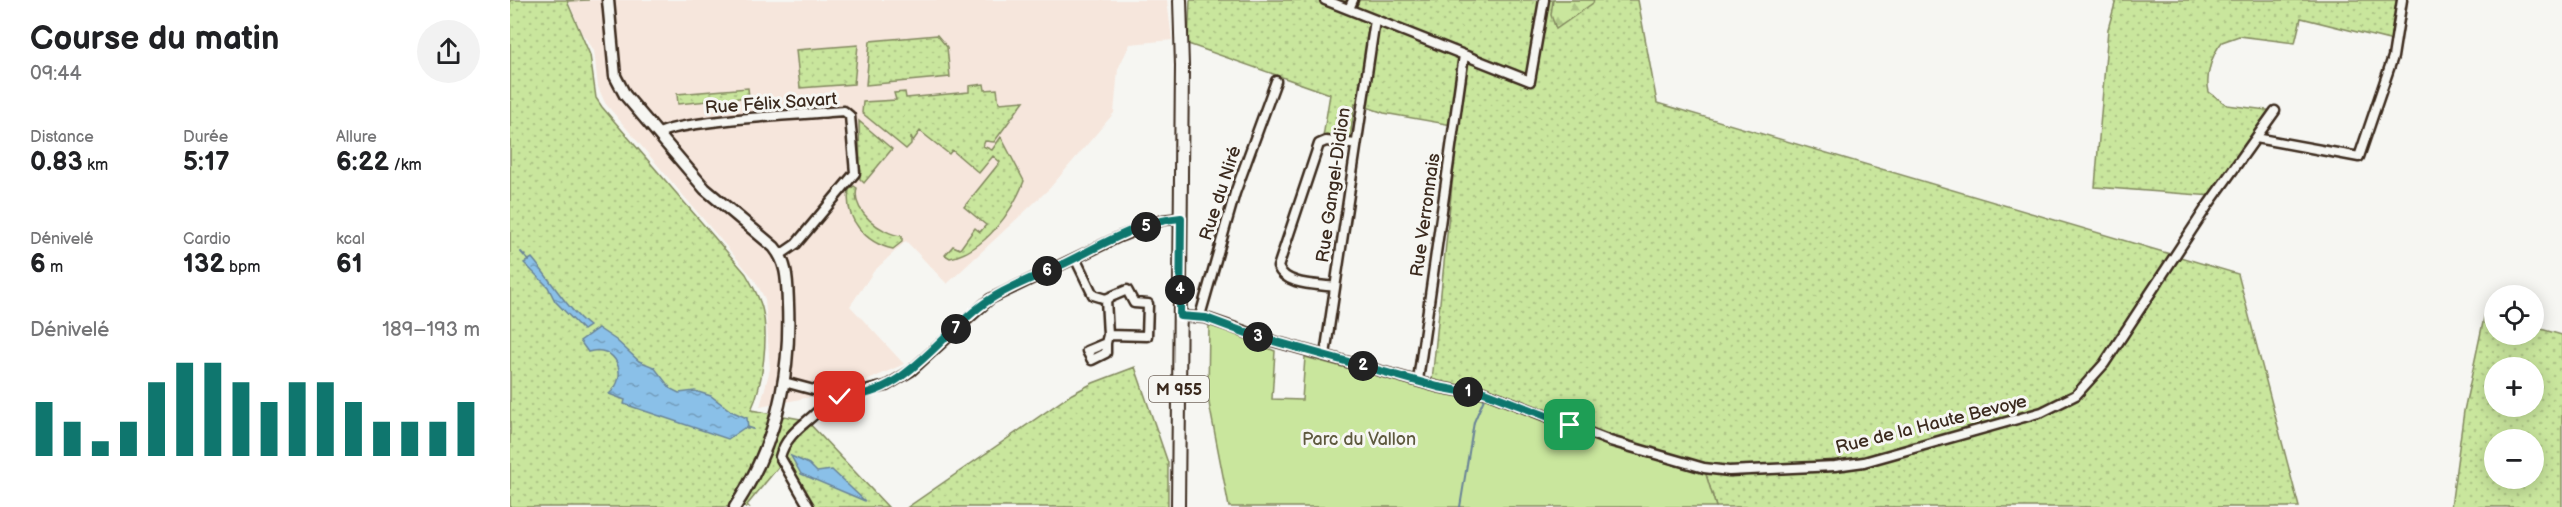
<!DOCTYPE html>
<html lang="fr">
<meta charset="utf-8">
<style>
:root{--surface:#fff;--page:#f2f2f2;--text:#202124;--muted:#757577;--accent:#0f766e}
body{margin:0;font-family:"Balsamiq Sans",sans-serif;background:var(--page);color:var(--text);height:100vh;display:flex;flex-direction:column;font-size:22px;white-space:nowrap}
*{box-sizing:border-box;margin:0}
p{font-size:20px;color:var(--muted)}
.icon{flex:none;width:33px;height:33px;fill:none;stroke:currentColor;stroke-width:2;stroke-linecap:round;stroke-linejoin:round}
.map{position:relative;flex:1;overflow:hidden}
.sheet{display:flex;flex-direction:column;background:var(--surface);width:510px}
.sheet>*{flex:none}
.fabs{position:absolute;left:1974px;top:285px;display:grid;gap:12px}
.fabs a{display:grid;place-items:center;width:60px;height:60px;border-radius:50%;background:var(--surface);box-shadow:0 3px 15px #0003;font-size:30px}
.pin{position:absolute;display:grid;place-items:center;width:51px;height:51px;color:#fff;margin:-26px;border-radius:12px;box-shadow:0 3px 9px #0006}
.km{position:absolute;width:30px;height:30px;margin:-15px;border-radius:50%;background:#222;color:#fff;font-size:16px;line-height:30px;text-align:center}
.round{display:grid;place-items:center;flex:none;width:63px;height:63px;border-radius:32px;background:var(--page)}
.overview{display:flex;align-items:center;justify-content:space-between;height:102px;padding:0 30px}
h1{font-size:33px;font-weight:700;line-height:45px}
.stats{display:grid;grid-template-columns:repeat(3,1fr);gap:9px;height:102px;padding:6px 30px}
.stats div{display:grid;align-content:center}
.stats b{font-size:26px;font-weight:700}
.stats small{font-size:16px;font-weight:400}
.stats p{font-size:16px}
.chart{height:168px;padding:12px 30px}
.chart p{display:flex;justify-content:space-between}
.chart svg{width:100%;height:108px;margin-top:6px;stroke:var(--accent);stroke-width:6}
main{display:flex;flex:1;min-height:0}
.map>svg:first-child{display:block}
</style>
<main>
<section class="sheet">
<div class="overview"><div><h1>Course du matin</h1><p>09:44</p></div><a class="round"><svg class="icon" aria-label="share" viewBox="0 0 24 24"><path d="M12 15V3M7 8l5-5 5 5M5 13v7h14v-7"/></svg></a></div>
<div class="stats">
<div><p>Distance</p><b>0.83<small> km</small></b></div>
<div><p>Durée</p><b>5:17</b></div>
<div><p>Allure</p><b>6:22<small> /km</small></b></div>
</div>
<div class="stats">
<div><p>Dénivelé</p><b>6<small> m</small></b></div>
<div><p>Cardio</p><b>132<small> bpm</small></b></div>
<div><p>kcal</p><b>61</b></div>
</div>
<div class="chart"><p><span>Dénivelé</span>189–193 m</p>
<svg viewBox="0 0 160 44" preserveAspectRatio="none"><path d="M5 44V22M15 44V30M25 44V38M35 44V30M45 44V14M55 44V6M65 44V6M75 44V14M85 44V22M95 44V14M105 44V14M115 44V22M125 44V30M135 44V30M145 44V30M155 44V22"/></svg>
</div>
</section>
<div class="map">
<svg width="2052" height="507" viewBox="0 0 2052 507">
<defs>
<pattern id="grass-dots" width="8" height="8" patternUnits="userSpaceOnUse" patternTransform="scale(1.5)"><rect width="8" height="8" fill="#c9e69d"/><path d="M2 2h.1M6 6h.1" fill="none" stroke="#aec587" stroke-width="1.8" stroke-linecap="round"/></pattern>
<pattern id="forest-firs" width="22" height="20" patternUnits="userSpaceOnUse" patternTransform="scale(1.5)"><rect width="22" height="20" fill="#c9e69d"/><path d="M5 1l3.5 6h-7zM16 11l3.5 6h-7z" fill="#aec587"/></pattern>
<pattern id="water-ripples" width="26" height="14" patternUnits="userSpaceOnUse" patternTransform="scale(1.5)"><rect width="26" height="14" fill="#8ac0e8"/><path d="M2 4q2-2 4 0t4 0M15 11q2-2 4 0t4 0" fill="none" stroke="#729cbb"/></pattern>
</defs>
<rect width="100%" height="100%" fill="#f6f6f2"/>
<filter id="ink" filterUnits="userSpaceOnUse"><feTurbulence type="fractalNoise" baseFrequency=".0167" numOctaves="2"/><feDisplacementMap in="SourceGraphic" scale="12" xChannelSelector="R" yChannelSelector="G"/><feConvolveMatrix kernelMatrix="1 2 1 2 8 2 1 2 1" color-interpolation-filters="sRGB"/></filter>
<g filter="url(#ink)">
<path fill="#f6e6dc" d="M 58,0 L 657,0 L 662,40 L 620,44 L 608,69 L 604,113 L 539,189 L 437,284 L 396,241 L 364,271 L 340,306 L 394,364 L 336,390 L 250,407 L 260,369 L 255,299 L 244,279 L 95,103 L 88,87 L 84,50 L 71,32 Z"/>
<path fill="url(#grass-dots)" stroke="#82885e" stroke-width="1.5" fill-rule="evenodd" d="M 0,0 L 79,0 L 57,1 L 80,55 L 86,98 L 92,107 L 236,274 C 242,285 249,296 252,308 C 259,335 253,385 241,410 L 296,420 L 378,507 L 296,507 L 270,465 L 237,505 L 239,507 L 0,507 Z
M 680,0 L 1128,0 L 1147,103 L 1728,274 L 1789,507 L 1206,507 L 1194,468 L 900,378 L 851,372 L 922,381 L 948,126 L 874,113 L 845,103 L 840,139 L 813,137 L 820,94 L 678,44 Z
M 1606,0 L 1896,0 L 1889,46 L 1883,41 L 1791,18 L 1785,43 L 1729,36 L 1712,42 C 1702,54 1695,76 1699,92 L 1717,105 L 1765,111 L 1703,196 L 1585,187 L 1598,29 Z
M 427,35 L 437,47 L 440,77 L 356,85 L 360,41 Z
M 348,45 L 344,84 L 290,88 L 286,50 Z
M 474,84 L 475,90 L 487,89 L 489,103 L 514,101 L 484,142 L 475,141 L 473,146 L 482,150 L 491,137 L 514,181 C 502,213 474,251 440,258 L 435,255 L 443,246 L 450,249 L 465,228 L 470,232 L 476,225 L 454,207 L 490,162 L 483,156 L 469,173 L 442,150 L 439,154 L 410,131 L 403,141 L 401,136 L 401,144 L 396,149 L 352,113 L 353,102 L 386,100 L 384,93 L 395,92 L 396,98 L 459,92 L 459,86 Z
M 238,88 L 239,97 L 168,104 L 167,94 Z
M 349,121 L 382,149 L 354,183 L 350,179 Z
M 344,186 L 347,188 C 341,211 371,234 392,236 L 392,242 L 383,249 C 355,243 334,218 339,190 Z
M 1975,313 L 1984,316 L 1984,334 L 2024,334 L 2024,327 L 2052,335 L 2052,507 L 1941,507 L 1954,411 ZM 1984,368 L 2024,368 L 2024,406 L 1984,406 ZM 1984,440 L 2024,440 L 2024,478 L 1984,478 Z
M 625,367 L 658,463 L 658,507 L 398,507 L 562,394 L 583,383 Z"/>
<path fill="url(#forest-firs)" stroke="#82885e" stroke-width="1.5" d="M 1043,0 L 1084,0 L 1083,3 L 1046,29 L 1041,15 Z"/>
<path fill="#c9e69d" stroke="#82885e" stroke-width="1.5" d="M 699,324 L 765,351 L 762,399 L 792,400 L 795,357 L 851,372 L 900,378 L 1023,410 L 1194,468 L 1206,507 L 719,507 L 698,398 Z"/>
<path fill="url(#water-ripples)" stroke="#6a8497" stroke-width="1.5" d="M 22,258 C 40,279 59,311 79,326 L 73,330 L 45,301 L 38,287 L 14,263 Z
M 88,328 L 106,340 L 129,361 L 144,367 L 161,389 L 169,393 L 185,391 L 201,396 L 221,411 L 237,418 L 238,429 L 234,428 L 218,439 L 114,404 L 115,400 L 99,394 C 120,376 106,343 78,352 L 70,341 Z
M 281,456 L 299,464 L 307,472 L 322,470 L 355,501 L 291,474 Z"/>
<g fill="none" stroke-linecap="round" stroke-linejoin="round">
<path stroke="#6a8497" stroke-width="2" d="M 11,252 L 19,261
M 237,427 L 243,429
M 950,507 L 964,422 L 974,399"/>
<g stroke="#3b2a1e" stroke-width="13">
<path id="minor" d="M 815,0 L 1020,81 L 1034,0
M 839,9 L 843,0
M 148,134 C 167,120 301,114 334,111 L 340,116 L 345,173 L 286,244 L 270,255
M 1746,138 L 1849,157 L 1883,57 L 1892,0
M 565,258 L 583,295 L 596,299 L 617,290 L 624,303 L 638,304 L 637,336 L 598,335 L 596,299
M 825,287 C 807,284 776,286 768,267 L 809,144 L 816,141 L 846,144
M 670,316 L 696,318 L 763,341 L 928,387 L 955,392 L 974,392 L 1100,441 L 1194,468 L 1219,471 L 1325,466 L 1354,462 L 1532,412 L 1566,395 L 1594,364 L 1698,205 L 1765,111
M 690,316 L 725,193 L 766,81
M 596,343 L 596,353 L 582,360 L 577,351 L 596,343 L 598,335
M 815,355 L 865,20
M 908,380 L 954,55
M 274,382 L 330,397 L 376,386 L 401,371 L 480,299 L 609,237 L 653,220 L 671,218
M 299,507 L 270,457 C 278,426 310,419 320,394"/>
</g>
<g stroke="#3b2a1e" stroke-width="15">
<path id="tertiary" d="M 98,0 L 105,76 L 115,95 L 195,189 L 264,247 C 278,264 277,282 278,304 C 281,376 265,446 225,507"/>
</g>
<g stroke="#3b2a1e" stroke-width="16">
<path id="primary" d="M 668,507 L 672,66 L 670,0"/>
</g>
<use href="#minor" stroke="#f6f6f2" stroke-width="8"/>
<use href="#tertiary" stroke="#f6f6f2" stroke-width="10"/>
<use href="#primary" stroke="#f6f6f2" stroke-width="12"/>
</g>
</g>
<g fill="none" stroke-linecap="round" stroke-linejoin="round" filter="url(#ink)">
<g stroke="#fff" stroke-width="12">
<path id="route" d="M 330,397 C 397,397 429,333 479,300 C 500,286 526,277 549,266 C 587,248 628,221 671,218 L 670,316 L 696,318 L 742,335 L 928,387 L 955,392 L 974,392 L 1060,425"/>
</g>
<use href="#route" stroke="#0f766e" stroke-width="8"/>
</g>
<g text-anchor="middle" stroke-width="6" stroke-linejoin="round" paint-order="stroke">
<rect fill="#f6f6f2" stroke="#73675e" stroke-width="1.5" x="639" y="376" width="60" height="26" rx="4.5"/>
<g font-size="16" font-weight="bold" fill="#3b2a1e">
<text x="669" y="395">M 955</text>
</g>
<g font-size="18" fill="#3b2a1e" stroke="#f6f6f2">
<text transform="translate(261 103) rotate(-4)" y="6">Rue Félix Savart</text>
<text transform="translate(823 185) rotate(-82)" y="6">Rue Gangel-Didion</text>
<text transform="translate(710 193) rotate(-72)" y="6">Rue du Niré</text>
<text transform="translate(915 215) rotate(-82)" y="6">Rue Verronnais</text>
<text transform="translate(1421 424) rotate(-14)" y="6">Rue de la Haute Bevoye</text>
</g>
<g font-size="18" fill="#5e593e" stroke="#f6f6f2">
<text x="849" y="445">Parc du Vallon</text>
</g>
</g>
</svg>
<div class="fabs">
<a><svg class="icon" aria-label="locate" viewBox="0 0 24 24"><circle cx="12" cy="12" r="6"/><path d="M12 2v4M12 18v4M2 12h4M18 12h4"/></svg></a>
<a>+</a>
<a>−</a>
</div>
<div class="pin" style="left:1060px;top:425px;background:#1e9e55"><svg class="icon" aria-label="arrive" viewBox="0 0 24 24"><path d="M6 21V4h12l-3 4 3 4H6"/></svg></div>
<div class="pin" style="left:330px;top:397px;background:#d93025"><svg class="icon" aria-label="check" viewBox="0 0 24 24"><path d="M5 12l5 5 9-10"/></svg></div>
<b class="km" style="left:958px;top:392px">1</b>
<b class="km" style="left:853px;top:366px">2</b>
<b class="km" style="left:748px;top:337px">3</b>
<b class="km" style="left:670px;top:290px">4</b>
<b class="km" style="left:636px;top:227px">5</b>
<b class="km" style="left:537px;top:271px">6</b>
<b class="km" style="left:446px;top:329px">7</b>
</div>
</main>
